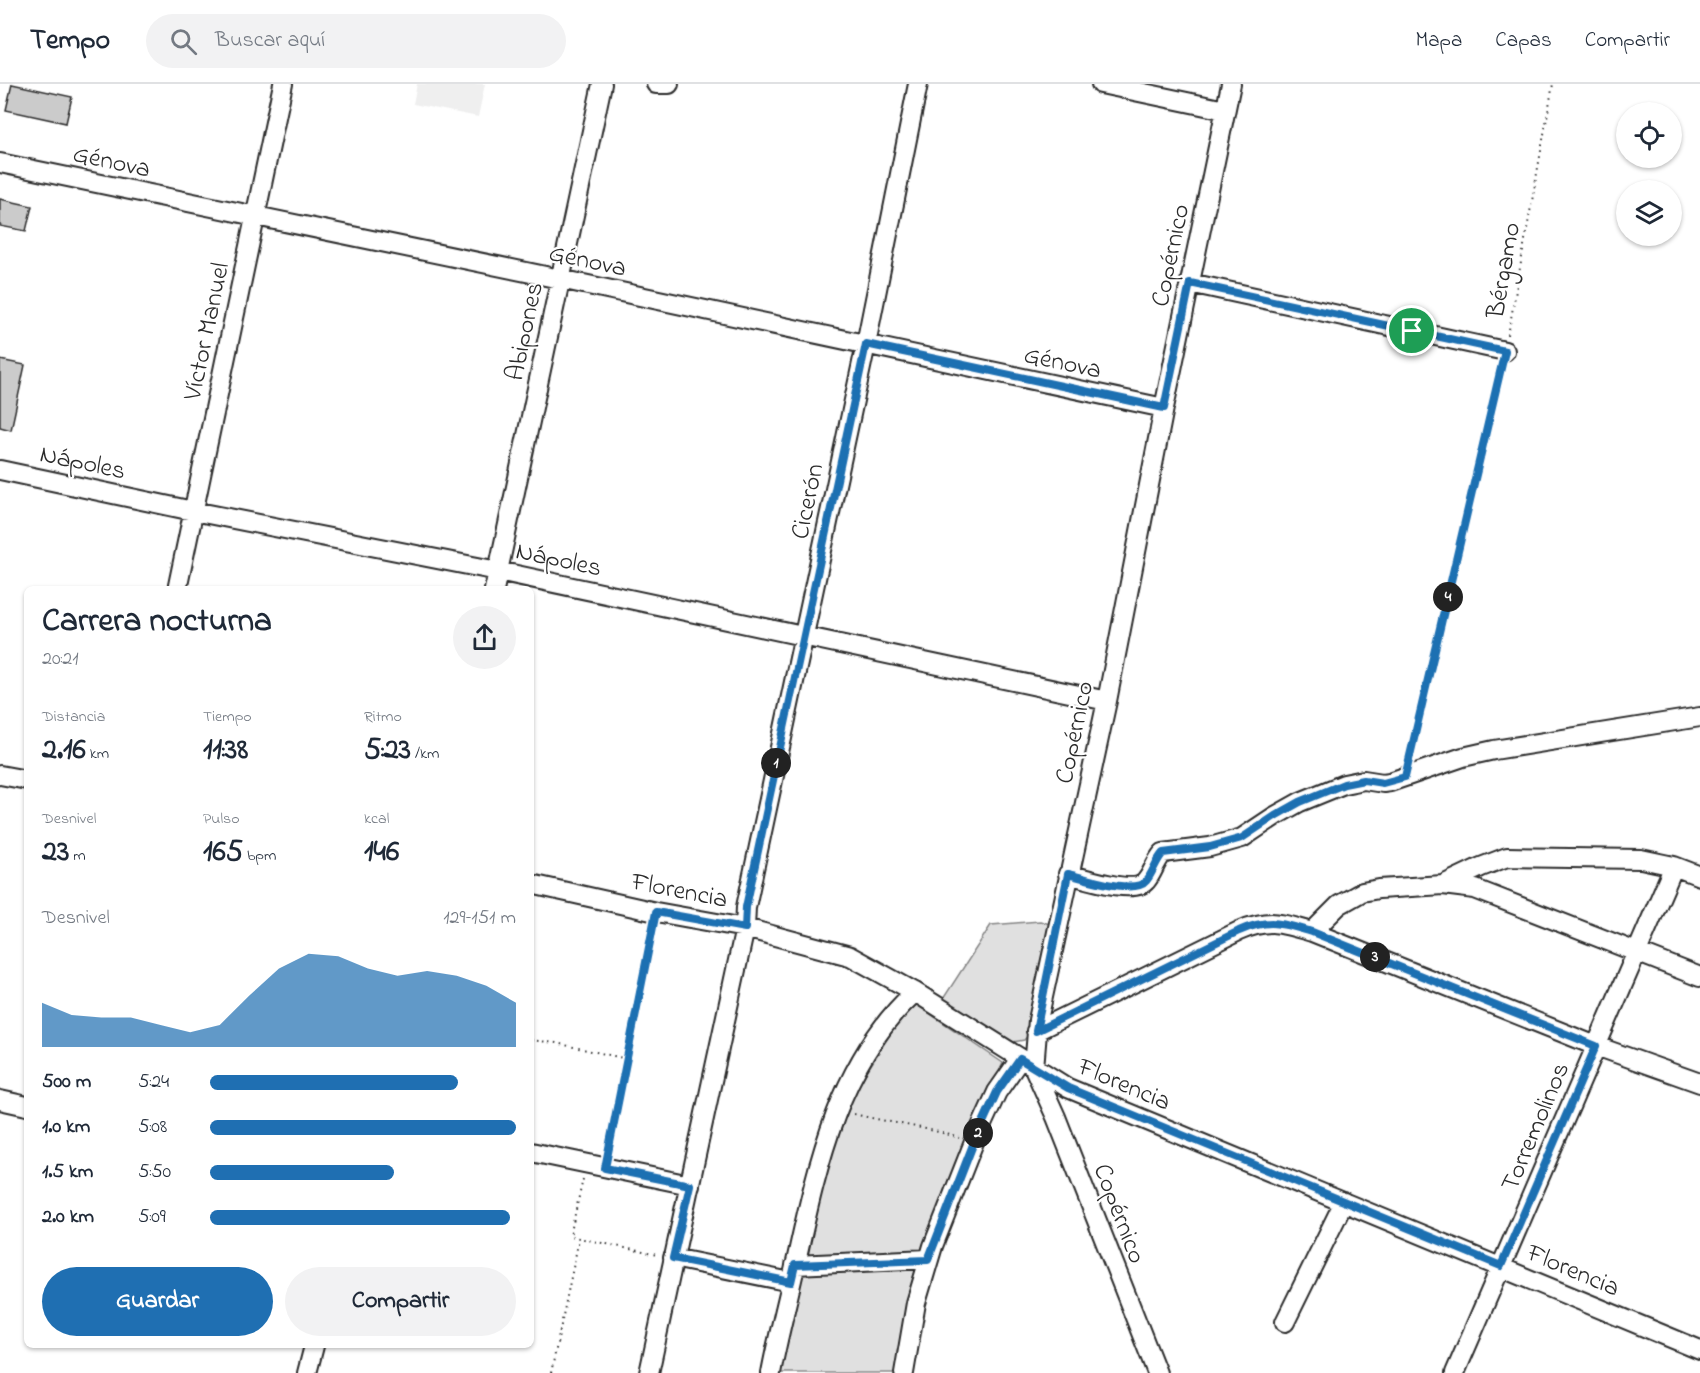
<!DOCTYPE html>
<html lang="es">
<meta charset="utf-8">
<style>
:root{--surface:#fff;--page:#f2f2f3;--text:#1f2937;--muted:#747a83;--line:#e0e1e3;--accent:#1f6fb2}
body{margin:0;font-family:"Indie Flower",sans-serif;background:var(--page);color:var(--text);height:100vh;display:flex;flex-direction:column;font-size:22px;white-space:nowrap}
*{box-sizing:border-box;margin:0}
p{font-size:20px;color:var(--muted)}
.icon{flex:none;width:33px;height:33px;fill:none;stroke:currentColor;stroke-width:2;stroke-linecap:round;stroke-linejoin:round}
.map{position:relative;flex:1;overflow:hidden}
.details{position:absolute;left:24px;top:502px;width:510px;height:762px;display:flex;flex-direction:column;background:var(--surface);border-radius:9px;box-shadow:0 2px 4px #0004}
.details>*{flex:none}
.controls{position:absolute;left:1616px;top:18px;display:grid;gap:12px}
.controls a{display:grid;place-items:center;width:66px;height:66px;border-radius:50%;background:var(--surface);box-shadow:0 2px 4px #0004;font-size:30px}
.pin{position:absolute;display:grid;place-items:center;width:51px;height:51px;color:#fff;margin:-26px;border:3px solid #fff;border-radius:50%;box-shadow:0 2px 6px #0007}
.km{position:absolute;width:30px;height:30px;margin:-15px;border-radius:50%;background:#222;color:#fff;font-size:16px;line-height:30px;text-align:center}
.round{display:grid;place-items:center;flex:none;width:63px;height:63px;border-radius:32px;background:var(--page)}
.summary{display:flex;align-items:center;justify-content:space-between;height:102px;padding:0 18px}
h1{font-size:33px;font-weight:700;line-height:45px}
.stats{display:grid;grid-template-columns:repeat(3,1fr);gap:9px;height:102px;padding:6px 18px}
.stats div{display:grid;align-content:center}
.stats b{font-size:30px;font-weight:700}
.stats small{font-size:16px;font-weight:400}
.stats p{font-size:16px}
.chart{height:168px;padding:12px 18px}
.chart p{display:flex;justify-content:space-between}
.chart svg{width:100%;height:108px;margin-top:6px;fill:var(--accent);opacity:.7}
.primary-button{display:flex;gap:12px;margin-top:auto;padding:12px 18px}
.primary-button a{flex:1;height:69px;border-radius:36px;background:var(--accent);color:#fff;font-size:24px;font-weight:700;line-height:69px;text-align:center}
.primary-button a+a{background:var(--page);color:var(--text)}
ul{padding:0 18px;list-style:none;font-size:20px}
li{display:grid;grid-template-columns:96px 72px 1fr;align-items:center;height:45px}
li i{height:15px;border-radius:8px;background:var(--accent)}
header{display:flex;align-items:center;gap:36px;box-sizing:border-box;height:84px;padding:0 30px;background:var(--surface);border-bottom:2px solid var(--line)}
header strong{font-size:28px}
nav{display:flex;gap:33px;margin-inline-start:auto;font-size:21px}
.search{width:420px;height:54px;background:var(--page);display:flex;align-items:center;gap:15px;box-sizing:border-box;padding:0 21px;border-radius:33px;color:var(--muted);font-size:22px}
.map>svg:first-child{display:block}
</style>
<header>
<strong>Tempo</strong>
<div class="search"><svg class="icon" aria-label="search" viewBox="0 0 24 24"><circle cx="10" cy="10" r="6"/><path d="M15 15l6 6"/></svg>Buscar aquí</div>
<nav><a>Mapa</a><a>Capas</a><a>Compartir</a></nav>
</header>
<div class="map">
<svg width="1700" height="1289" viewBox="0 0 1700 1289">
<rect width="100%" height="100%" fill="#fff"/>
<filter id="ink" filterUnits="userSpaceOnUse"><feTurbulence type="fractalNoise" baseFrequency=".0167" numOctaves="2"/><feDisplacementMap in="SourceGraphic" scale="12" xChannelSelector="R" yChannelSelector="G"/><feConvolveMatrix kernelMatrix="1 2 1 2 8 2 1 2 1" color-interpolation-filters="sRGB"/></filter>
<g filter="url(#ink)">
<path fill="#efefef" d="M 417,0 L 485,0 L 478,33 L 413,20 Z"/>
<path fill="#e0e0e0" stroke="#868686" stroke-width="1.5" d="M 1040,837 L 1050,840 L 1032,947 L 1024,956 L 1007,959 L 943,915 L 991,841 Z
M 917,921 L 1003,979 L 976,1040 L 925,1163 L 897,1268 L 897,1289 L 779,1289 L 797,1196 L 837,1049 L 859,1000 L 902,931 Z"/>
<path fill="#cbcbcb" stroke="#2b2b2b" stroke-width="1.5" d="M 12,0 L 72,13 L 66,39 L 6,26 Z
M 0,115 L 32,122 L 26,147 L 0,142 Z
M 0,276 L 25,281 L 11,346 L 0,343 Z"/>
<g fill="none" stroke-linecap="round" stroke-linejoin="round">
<g stroke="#2b2b2b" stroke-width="22">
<path id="minor" d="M 656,0 L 669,0
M 1101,0 L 1225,26
M 0,79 L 560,195 L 1164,324
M 1190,199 L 1505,267
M 0,386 L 193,427 L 498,487 L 1107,617
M 177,506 L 283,0
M 494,506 L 602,0
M 0,691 L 27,696
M 1068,790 C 1084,794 1135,811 1146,797 C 1153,789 1155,778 1163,769 L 1210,763 L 1242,754 L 1275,732 L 1300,718 L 1344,700 L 1364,696 L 1383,699 L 1390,698 L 1463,673 L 1494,666 L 1700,633
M 531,800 L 656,828 L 745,844 L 850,872 L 915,908 L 1068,1004 L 1700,1266
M 1443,801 L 1475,805 L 1700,893
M 1312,848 L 1339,821 L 1362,808 L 1379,805 L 1443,801 L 1481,783 L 1507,773 L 1641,775 L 1674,782 L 1700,792
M 1036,947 L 1239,847 C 1269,834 1282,839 1312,848 L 1596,962 L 1700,999
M 0,1016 L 27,1022
M 531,1068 L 690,1101
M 673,1174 L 791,1198
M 795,1181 L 928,1175
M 1285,1238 L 1344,1118
M 307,1289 L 314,1262
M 649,1289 L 745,844 L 746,823 L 866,260 L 918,0
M 771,1289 C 778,1252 788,1215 796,1178 C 817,1082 839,977 915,908
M 904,1289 L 916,1219 L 933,1162 L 974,1058 L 997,1008 L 1020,975
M 1157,1289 L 1056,1033 L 1034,984 L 1038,936 L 1107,617 L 1164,324 L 1231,0
M 1455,1289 L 1674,782"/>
</g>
<path stroke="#2b2b2b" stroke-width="2" stroke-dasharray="1.5 4.5" stroke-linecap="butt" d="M 1508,251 L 1553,0
M 1409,675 L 1502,283
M 531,956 L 556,959 L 627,975
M 854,1030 C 890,1039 925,1043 960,1054
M 609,1066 L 653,843
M 583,1095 L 570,1152 L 657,1171
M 551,1289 L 579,1155"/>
<use href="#minor" stroke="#fff" stroke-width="18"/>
</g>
</g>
<g fill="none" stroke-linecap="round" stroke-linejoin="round" filter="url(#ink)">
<g stroke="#fff" stroke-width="12">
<path id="route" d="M 1190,199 L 1505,267 L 1405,693 L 1383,699 L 1364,696 L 1344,700 L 1300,718 L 1275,732 L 1242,754 L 1210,763 L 1163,769 C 1155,778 1153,789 1146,797 C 1135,811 1084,794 1068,790 L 1036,947 L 1239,847 C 1269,834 1282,839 1312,848 L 1596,962 L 1501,1182 L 1068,1004 L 1020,975 L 997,1008 L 974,1058 L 928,1176 L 795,1181 L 791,1198 L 673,1174 L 690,1101 L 605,1084 L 656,828 L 745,844 L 746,823 L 866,260 L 1164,324 Z"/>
</g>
<use href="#route" stroke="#1f6fb2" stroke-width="8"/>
</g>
<g text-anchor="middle" stroke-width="4.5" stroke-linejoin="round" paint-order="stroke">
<g font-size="26" fill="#2b2b2b" stroke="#fff">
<text transform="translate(112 76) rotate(12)" y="9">Génova</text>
<text transform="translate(1169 171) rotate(-78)" y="9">Copérnico</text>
<text transform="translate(588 175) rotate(12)" y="9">Génova</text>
<text transform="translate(1502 186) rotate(-80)" y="9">Bérgamo</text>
<text transform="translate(205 247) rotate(-78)" y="9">Víctor Manuel</text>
<text transform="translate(523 247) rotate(-78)" y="9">Abipones</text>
<text transform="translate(1063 277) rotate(12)" y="9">Génova</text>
<text transform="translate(83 377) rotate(12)" y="9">Nápoles</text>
<text transform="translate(806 417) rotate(-78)" y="9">Cicerón</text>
<text transform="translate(559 474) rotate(12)" y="9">Nápoles</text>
<text transform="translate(1073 648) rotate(-78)" y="9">Copérnico</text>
<text transform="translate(680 805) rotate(11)" y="9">Florencia</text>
<text transform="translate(1125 999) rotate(23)" y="9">Florencia</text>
<text transform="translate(1534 1042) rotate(-67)" y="9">Torremolinos</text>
<text transform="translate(1121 1129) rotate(69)" y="9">Copérnico</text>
<text transform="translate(1574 1185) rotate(23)" y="9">Florencia</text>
</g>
</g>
</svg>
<div class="controls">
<a><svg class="icon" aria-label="locate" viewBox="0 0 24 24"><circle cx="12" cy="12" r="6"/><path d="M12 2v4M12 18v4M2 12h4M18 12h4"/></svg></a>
<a><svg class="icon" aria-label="layers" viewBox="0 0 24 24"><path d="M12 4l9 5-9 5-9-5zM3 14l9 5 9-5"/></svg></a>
</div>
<div class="pin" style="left:1412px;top:247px;background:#1e9e55"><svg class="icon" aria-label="arrive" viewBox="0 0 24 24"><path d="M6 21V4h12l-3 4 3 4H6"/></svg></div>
<b class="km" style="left:776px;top:679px">1</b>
<b class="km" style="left:978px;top:1049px">2</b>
<b class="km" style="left:1375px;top:873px">3</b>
<b class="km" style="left:1448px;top:513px">4</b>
<section class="details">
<div class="summary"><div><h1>Carrera nocturna</h1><p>20:21</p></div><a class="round"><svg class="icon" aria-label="share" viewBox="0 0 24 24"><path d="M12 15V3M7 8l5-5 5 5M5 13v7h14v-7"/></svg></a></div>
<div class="stats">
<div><p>Distancia</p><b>2.16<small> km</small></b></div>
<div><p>Tiempo</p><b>11:38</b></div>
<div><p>Ritmo</p><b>5:23<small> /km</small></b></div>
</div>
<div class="stats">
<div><p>Desnivel</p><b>23<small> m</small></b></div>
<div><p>Pulso</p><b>165<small> bpm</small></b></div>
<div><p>kcal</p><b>146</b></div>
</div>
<div class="chart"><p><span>Desnivel</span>129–151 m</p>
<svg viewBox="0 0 160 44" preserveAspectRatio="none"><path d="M0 44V26L10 31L20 32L30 32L40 35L50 38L60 35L70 23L80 12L90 6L100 7L110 12L120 15L130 13L140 15L150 19L160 26V44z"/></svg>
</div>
<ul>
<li><b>500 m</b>5:24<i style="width:81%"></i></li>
<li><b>1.0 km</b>5:08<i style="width:100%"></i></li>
<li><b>1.5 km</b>5:50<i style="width:60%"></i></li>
<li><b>2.0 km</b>5:09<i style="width:98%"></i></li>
</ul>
<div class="primary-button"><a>Guardar</a><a>Compartir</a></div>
</section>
</div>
